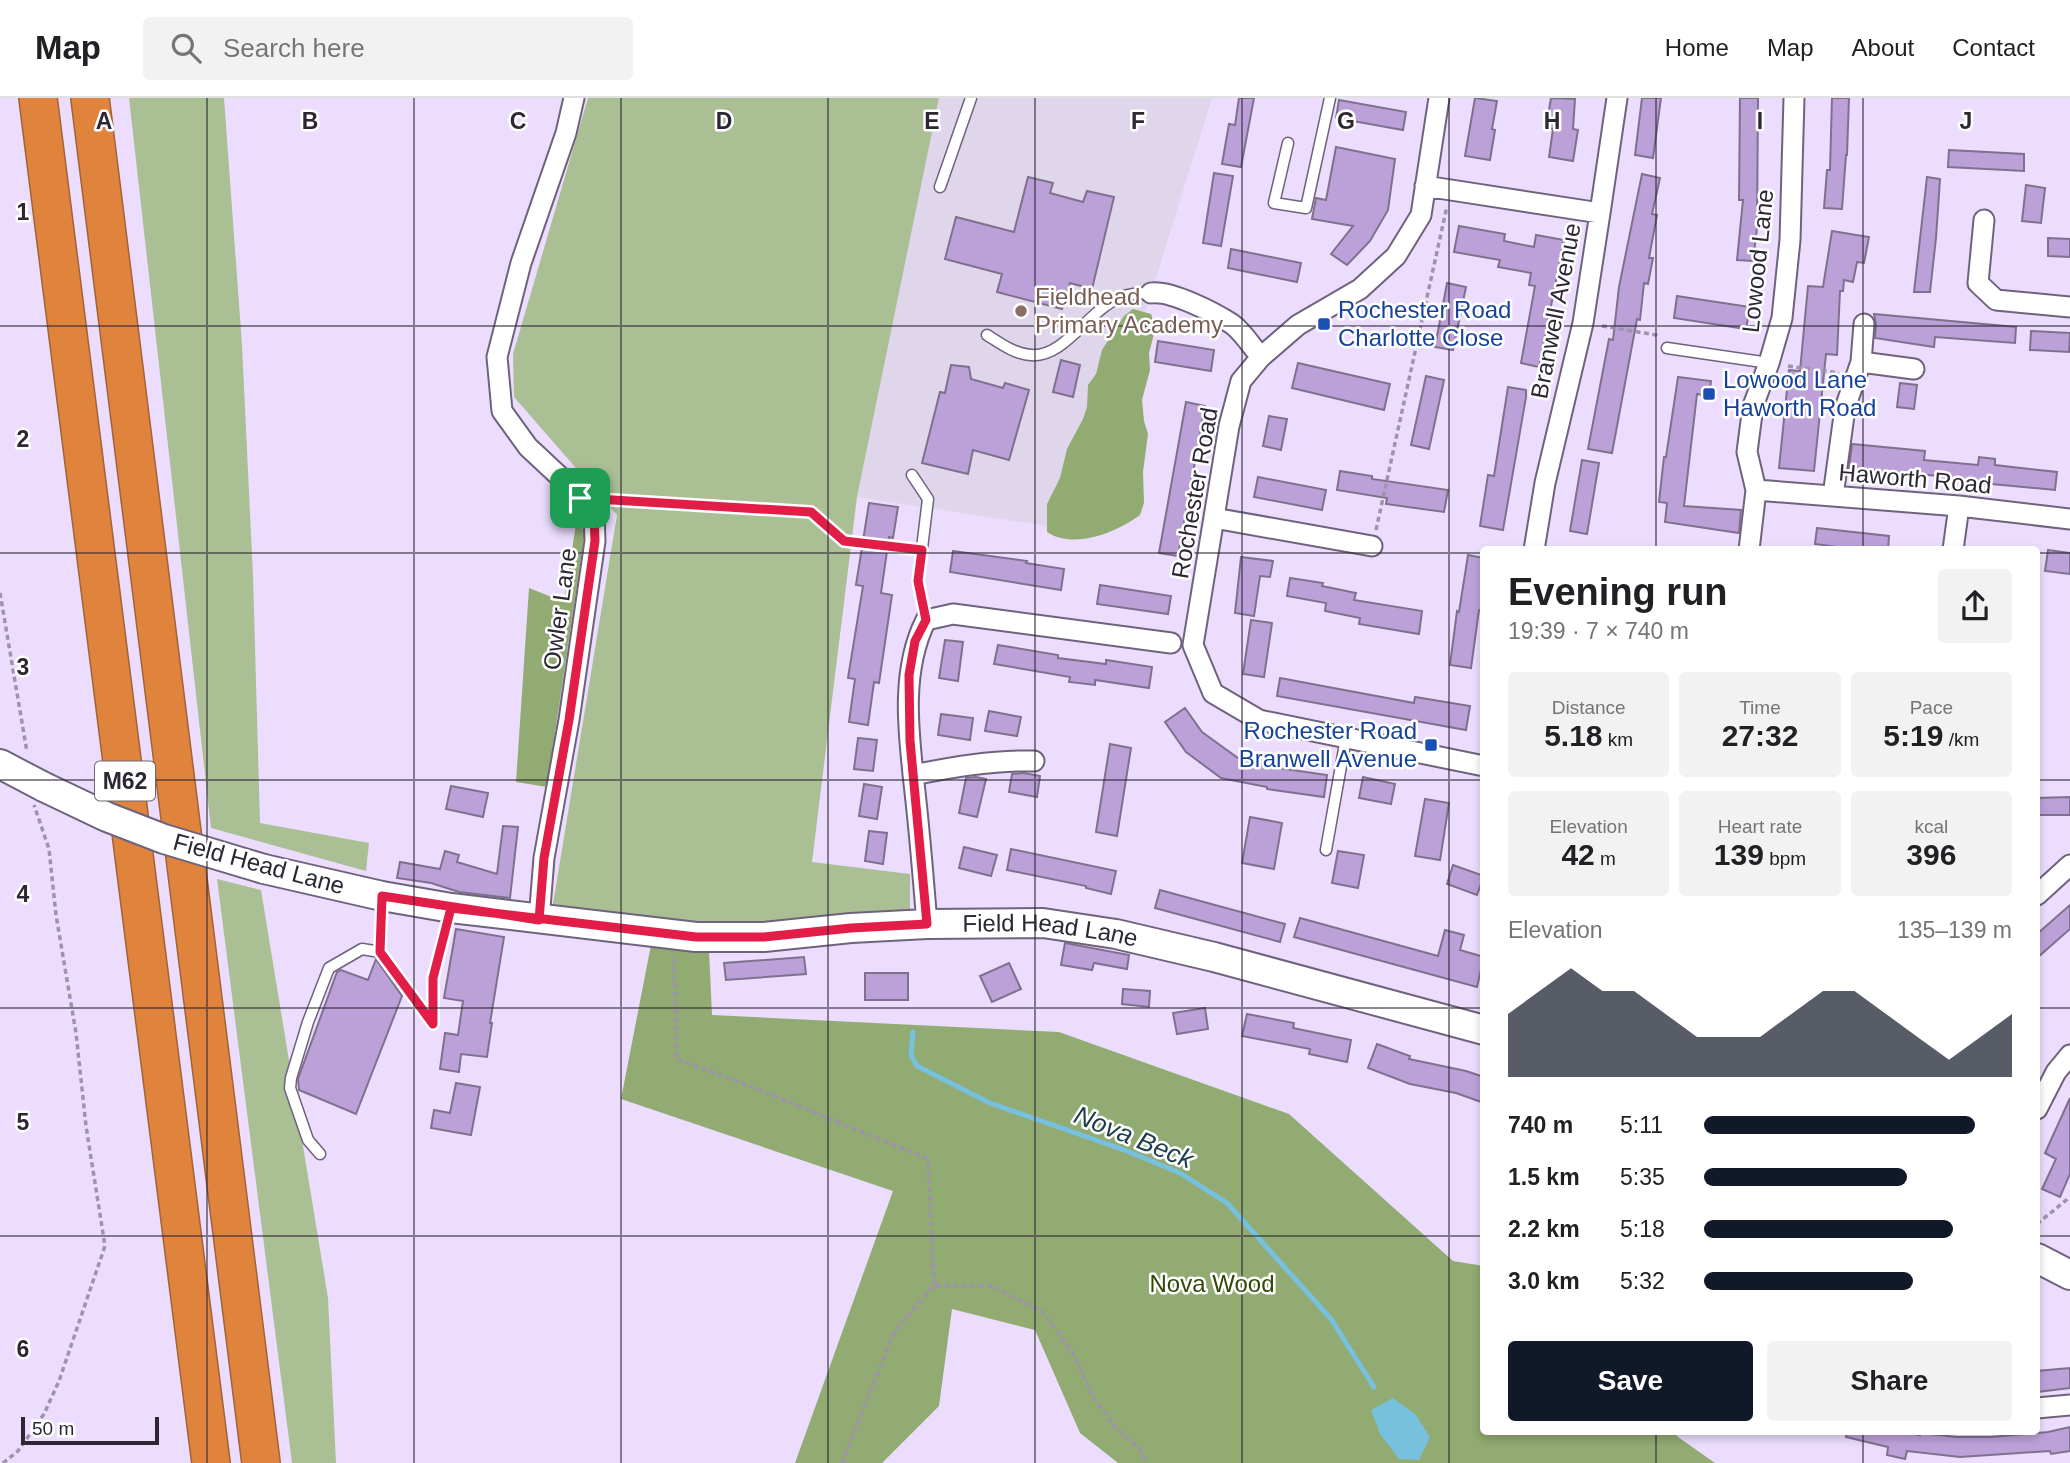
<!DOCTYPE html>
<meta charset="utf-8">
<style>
:root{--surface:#fff;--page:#f2f2f2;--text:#202124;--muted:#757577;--line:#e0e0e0;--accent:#111827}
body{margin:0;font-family:Helvetica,sans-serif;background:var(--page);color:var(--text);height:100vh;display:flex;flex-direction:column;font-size:26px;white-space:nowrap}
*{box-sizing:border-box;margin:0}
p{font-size:23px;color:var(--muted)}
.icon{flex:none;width:38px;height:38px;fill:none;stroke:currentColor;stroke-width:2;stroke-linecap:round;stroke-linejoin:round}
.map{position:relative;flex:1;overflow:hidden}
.sheet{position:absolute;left:1480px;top:448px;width:560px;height:889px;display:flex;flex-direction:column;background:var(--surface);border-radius:7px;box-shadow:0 4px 10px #0003}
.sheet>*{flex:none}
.scale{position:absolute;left:21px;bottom:18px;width:138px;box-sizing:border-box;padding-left:7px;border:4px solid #2c2733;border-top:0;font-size:19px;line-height:24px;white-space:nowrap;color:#2c2733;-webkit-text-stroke:5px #fff;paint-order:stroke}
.pin{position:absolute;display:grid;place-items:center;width:60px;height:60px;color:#fff;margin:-30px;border-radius:14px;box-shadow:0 4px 10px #0006}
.round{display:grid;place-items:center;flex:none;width:74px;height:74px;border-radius:7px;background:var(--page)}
.headline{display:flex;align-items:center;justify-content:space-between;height:119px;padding:0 28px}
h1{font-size:38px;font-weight:700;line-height:52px}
.figures{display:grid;grid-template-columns:repeat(3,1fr);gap:10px;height:119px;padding:7px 28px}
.figures div{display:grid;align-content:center;border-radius:7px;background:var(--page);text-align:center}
.figures b{font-size:30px;font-weight:700}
.figures small{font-size:19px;font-weight:400}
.figures p{font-size:19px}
.chart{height:196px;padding:14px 28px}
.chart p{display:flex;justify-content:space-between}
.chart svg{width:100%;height:126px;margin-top:7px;fill:var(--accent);opacity:.7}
.button{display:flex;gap:14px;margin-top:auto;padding:14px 28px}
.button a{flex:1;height:80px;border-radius:7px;background:var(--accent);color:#fff;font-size:28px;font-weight:700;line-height:80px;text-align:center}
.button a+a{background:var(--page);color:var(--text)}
ul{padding:0 28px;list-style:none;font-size:23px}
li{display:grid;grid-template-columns:112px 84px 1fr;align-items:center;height:52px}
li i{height:18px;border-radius:9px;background:var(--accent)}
header{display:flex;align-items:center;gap:42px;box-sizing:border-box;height:98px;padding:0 35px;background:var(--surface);border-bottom:2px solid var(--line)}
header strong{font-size:33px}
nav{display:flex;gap:38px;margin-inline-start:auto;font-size:24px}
.search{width:490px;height:63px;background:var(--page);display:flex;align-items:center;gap:18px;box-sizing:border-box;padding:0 24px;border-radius:7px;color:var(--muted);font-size:26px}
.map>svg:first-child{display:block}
</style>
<header>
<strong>Map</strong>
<div class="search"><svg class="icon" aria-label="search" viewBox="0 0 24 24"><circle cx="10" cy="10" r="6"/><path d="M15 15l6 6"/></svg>Search here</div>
<nav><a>Home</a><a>Map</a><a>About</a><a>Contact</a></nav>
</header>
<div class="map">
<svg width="2070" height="1365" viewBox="0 0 2070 1365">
<rect width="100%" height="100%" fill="#ecddfe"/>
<path fill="#dfd6ec" d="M 939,0 L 1212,0 L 1140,231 L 1073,432 L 857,399 Z"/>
<path fill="#abbf95" d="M 129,0 L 224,0 L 242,247 L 253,478 L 260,725 L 369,745 L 366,773 L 211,730 Z
M 588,0 L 939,0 L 857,399 L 812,764 L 910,776 L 910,817 L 701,831 L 552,812 L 617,417 L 514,299 L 513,256 Z
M 217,781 L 261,792 L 328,1200 L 336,1365 L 292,1365 Z"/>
<path fill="#91ab72" d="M 1133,211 L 1151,216 L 1154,225 L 1154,236 L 1149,255 L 1150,272 L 1142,302 L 1144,323 L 1148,336 L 1143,374 L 1144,405 L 1140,417 C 1117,434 1074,452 1047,434 L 1047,406 L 1060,380 L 1067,351 L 1083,321 L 1087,309 L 1088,287 L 1096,276 L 1102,252 L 1124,218 Z
M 576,426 L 585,433 L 547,689 L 516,684 L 529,490 L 564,504 Z
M 651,847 L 709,853 L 712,917 L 1059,934 L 1289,1016 L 1453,1163 L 1484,1168 L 1484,1334 L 1674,1334 L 1678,1339 L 1715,1365 L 1118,1365 L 1080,1335 L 1035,1232 L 952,1211 L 939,1308 L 882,1365 L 795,1365 L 893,1093 L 621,1001 Z"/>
<path fill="#77c1de" d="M 1393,1300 L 1415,1316 L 1430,1339 L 1419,1362 L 1399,1361 L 1380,1336 L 1371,1312 Z"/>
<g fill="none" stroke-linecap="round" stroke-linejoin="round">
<path stroke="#77c1de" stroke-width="5" d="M 913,934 L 911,957 L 917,968 L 990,1005 L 1127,1053 L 1180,1075 L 1227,1105 L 1331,1221 L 1374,1289"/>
</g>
<path fill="#bca1d9" stroke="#7f718e" stroke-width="2" d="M 1239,0 L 1254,0 L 1241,69 L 1222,66 L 1229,26 L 1235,27 Z
M 1475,0 L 1497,3 L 1492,31 L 1495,32 L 1490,62 L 1465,58 Z
M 1551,0 L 1575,1 L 1573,31 L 1578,32 L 1573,63 L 1549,59 L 1553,31 L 1546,30 Z
M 1642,0 L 1661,0 L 1653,60 L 1635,57 Z
M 1740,0 L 1758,0 L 1757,130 L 1753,163 L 1737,162 L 1743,102 L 1739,102 Z
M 1832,0 L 1849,0 L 1847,57 L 1846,57 L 1842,111 L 1824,110 L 1827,72 L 1830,72 Z
M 1339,2 L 1406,14 L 1403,32 L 1336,20 Z
M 1336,49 L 1395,61 L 1388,112 L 1370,143 L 1347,167 L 1331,156 L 1353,128 L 1312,121 L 1316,100 L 1326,102 Z
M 1949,52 L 2024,56 L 2024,73 L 1948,69 Z
M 1214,75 L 1233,78 L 1221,148 L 1203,145 Z
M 1642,76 L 1660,80 L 1652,116 L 1657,117 L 1649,160 L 1653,160 L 1648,186 L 1644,185 L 1640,222 L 1637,221 L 1612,355 L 1588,351 L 1609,241 L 1613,242 L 1619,189 Z
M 1028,79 L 1053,85 L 1050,95 L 1083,104 L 1087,93 L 1114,99 L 1092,191 L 1070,185 L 1062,211 L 997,194 L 1002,176 L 945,161 L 956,119 L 1014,134 Z
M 1927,79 L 1940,81 L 1936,140 L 1930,194 L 1914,194 Z
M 2026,87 L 2045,90 L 2041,125 L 2022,123 Z
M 1459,128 L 1505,136 L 1504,143 L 1534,149 L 1536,137 L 1564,142 L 1539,269 L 1521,265 L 1535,188 L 1529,187 L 1531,175 L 1498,169 L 1500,162 L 1454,154 Z
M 1832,133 L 1869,139 L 1864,165 L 1857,164 L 1853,184 L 1844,182 L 1843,193 L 1840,193 L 1837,257 L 1826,256 L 1814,373 L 1779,370 L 1789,272 L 1800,273 L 1808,188 L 1823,189 Z
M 2048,140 L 2070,141 L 2070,159 L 2048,158 Z
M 1231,151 L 1301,165 L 1297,184 L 1228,170 Z
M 1447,185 L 1466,189 L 1453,252 L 1435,249 Z
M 1677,198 L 1750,209 L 1746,231 L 1674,220 Z
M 1874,216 L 2016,229 L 2015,245 L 1935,239 L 1934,249 L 1875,240 L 1876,226 Z
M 2031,233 L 2070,235 L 2069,254 L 2030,252 Z
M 1158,243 L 1214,252 L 1211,273 L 1155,264 Z
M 1061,262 L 1080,267 L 1073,299 L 1053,294 Z
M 1298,265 L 1390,286 L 1384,312 L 1292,290 Z
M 951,267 L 969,269 L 971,281 L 1003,290 L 1005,285 L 1029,292 L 1009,362 L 973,352 L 968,376 L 922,365 L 940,294 L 945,295 Z
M 1426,278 L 1444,282 L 1429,351 L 1411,347 Z
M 1678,279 L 1711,283 L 1709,298 L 1697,296 L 1684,408 L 1741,412 L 1739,435 L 1665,424 L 1667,405 L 1659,404 L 1664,359 L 1666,359 Z
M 1900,285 L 1917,287 L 1914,311 L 1897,309 Z
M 1508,289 L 1526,292 L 1526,299 L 1503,432 L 1480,428 L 1488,377 L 1494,378 Z
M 1186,304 L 1205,308 L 1178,458 L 1159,455 Z
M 1269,318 L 1287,321 L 1281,352 L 1263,348 Z
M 1852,346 L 1925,353 L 1924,362 L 1978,367 L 1979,359 L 1995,361 L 1995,367 L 2057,374 L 2055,392 L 1939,381 L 1939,378 L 1849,370 Z
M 1582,362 L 1599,365 L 1587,436 L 1570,433 Z
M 1340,373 L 1372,378 L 1372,381 L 1448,392 L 1444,414 L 1386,406 L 1387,400 L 1337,392 Z
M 1258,379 L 1326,392 L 1322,412 L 1254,399 Z
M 869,405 L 898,409 L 893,440 L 889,439 L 881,495 L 892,497 L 879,585 L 874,584 L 868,627 L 849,624 L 855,581 L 848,580 L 863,488 L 856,487 Z
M 1817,430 L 1889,438 L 1888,452 L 1859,452 L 1815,446 Z
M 2048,452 L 2070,455 L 2070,476 L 2045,473 Z
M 953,453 L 1027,463 L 1026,465 L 1064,471 L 1061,492 L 950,474 Z
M 1468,457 L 1484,460 L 1484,497 L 1482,512 L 1479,512 L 1471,570 L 1450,567 L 1457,513 L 1459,514 Z
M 1241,459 L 1273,463 L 1270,479 L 1260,478 L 1254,518 L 1235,515 Z
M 1290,480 L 1323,485 L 1322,488 L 1356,495 L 1354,502 L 1422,513 L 1419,536 L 1359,526 L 1360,520 L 1325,513 L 1326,505 L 1287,498 Z
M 1100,487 L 1171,498 L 1168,516 L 1097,506 Z
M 1251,522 L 1272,525 L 1264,579 L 1243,576 Z
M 945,542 L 963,544 L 958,583 L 939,580 Z
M 998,547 L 1058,557 L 1058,560 L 1106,566 L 1106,562 L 1152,569 L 1149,590 L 1095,582 L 1095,587 L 1069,584 L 1070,579 L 994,566 Z
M 1280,580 L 1414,605 L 1415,599 L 1470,608 L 1466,632 L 1277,598 Z
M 1185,610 L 1202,634 L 1238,660 L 1264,666 L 1264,668 L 1327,677 L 1324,699 L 1267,691 L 1267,689 L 1221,680 L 1186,654 L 1165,624 Z
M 989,613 L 1021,619 L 1017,638 L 985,633 Z
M 941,616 L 973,620 L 970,642 L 938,637 Z
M 858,640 L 877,642 L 873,673 L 854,671 Z
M 1110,646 L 1131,650 L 1117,738 L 1096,734 Z
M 1024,675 L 1040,678 L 1037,699 L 1009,694 L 1012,676 Z
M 976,679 L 986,681 L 977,719 L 959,715 L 966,680 Z
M 1363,679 L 1395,686 L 1391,706 L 1359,700 Z
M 864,686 L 882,689 L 877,721 L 859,718 Z
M 451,688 L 488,695 L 483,719 L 446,711 Z
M 2070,699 L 2070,717 L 2037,717 L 2037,700 Z
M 1425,701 L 1449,705 L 1440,762 L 1415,758 Z
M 1250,719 L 1282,725 L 1274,771 L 1242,765 Z
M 503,728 L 518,729 L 510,800 L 459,794 L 431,785 L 397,780 L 400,764 L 440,771 L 445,753 L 459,757 L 457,764 L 497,776 Z
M 869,733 L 887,735 L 883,766 L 865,763 Z
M 964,749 L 997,757 L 991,778 L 959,770 Z
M 1011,751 L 1116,773 L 1111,796 L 1086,790 L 1086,788 L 1007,772 Z
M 1338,753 L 1364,757 L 1358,790 L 1332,785 Z
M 1453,767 L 1484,778 L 1477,797 L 1447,786 Z
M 1160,792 L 1285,826 L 1280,844 L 1155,810 Z
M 2070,807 L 2070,831 L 2037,860 L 2037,836 Z
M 1300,820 L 1438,858 L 1445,832 L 1464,837 L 1460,852 L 1484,859 L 1477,889 L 1294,839 Z
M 456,831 L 504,839 L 490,925 L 492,925 L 487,959 L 461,956 L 459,974 L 440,971 L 445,935 L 458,937 L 463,903 L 444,900 Z
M 1065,845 L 1129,857 L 1127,871 L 1094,865 L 1092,872 L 1061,867 Z
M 804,859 L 806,876 L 726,882 L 724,865 Z
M 376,861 L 402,898 L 356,1016 L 299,992 L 298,981 L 337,874 L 341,872 L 368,882 Z
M 1009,865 L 1021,891 L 992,904 L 980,878 Z
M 865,875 L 908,875 L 908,902 L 865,902 Z
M 1123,891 L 1150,893 L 1149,909 L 1122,906 Z
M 1205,910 L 1208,931 L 1177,936 L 1173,915 Z
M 1247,916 L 1294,925 L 1293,930 L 1351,942 L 1347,964 L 1309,956 L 1310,951 L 1242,938 Z
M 1377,946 L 1410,958 L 1409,961 L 1466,973 L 1484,979 L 1484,1005 L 1456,995 L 1410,986 L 1368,970 Z
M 456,985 L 480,989 L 471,1037 L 431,1030 L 434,1012 L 450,1015 Z
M 2070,1000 L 2070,1076 L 2060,1099 L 2042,1091 L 2056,1061 L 2045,1055 Z
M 2070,1270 L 2070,1290 L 2037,1294 L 2037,1273 Z
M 2070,1329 L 2070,1353 L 2051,1356 L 2050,1353 L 1960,1359 L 1907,1353 L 1905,1361 L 1887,1357 L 1888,1349 L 1846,1339 L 1847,1334 L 1906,1334 L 1920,1337 L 1921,1335 L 1957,1339 L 1991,1339 L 2048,1334 Z"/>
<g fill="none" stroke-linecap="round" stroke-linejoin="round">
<g stroke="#6f627d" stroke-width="13">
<path id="lane" d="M 1288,45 L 1274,105 L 1306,110 L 1330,0
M 940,89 L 971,0
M 987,237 C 1000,245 1014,256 1031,257 C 1064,260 1089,212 1119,200 C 1130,195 1140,195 1151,195
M 1667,250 L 1769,265
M 912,377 L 928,401 L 918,483 L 926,522
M 1326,752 L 1346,640
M 382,801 L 380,854 L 433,926 L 433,880 L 450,814
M 320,1056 L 308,1042 L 290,990 L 291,980 L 308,924 L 329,870 L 362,851 L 380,854"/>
</g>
<g stroke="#6f627d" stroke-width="23">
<path id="street" d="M 1439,0 L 1421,117 L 1396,158 L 1360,191 L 1298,227 L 1261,259 L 1241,283 L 1229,328 L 1193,547 L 1213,595 L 1259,622 L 1484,668
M 1425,88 L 1600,115 L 1583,225 L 1545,385 L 1534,452
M 1600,115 L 1617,0
M 1984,122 L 1978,185 L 1996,202 L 2070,209
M 1151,195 C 1171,192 1215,215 1232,226 C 1243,234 1252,249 1261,259
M 1861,264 L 1914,271
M 1756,392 L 1959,408 L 2070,421
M 1833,398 L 1845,310 L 1861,264 L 1864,226
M 1214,420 L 1372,448
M 1749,452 L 1756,392 L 1747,354 L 1753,308 L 1769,265 L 1782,220 L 1790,142 L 1794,0
M 1953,452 L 1959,408
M 913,677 C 953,669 993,662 1034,663
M 2037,797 L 2070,767
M 539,822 L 544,760 L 569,622 L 595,443 L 594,416 L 573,391 L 528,349 L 502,313 L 497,259 L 521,165 L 566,35 L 574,0
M 927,826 C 924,789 921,751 917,713 C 911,651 897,579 926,522 L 953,516 L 1171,545
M 2037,1011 L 2056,974 L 2070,957
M 2037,1310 L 2070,1307"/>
</g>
<g stroke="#6f627d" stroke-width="32">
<g id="secondary">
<path d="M 0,666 L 44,689"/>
<path id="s1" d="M 264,771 L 382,798 L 451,810 L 696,839 L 764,839 L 851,830 L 927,826 L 1043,825 L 1116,836 L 1214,859 L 1484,932"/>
<path d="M 2037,1160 L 2070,1177"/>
</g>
</g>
<g stroke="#a16339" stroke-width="40">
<path id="highway" d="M 38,0 L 211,1365
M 90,0 L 261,1365"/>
</g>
<path stroke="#9d93ab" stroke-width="3.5" stroke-dasharray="5 3.5" stroke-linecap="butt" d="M 1602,228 L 1656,237 L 1659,240
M 1788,268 L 1839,275
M 607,401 L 811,414 L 844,443 L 909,451
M 1376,432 L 1447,108
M 0,495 L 27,654
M 674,860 L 677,961 L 752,989 L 928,1061 L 934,1188
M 2037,1126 L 2070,1099
M 3,1365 L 18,1353 L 44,1316 L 59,1283 L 105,1148 L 86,1028 L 76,935 L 56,817 L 49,751 L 34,707
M 842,1365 L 894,1234 L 934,1188 L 992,1188 L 1043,1214 L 1074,1257 L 1094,1301 L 1117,1331 L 1139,1350 L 1147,1365"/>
<use href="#lane" stroke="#fff" stroke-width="10"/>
<use href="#street" stroke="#fff" stroke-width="19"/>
<use href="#secondary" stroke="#fff" stroke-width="28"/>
<use href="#highway" stroke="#e0833c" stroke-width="37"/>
<g stroke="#6f627d" stroke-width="32" stroke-linecap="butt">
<path id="secondary-bridge" d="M 44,689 L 107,719 L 164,741 L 264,771"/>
</g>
<use href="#secondary-bridge" stroke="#fff" stroke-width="28"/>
</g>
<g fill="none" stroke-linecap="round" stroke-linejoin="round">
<g stroke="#fff" stroke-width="14">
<path id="route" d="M 580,400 L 594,416 L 595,443 L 569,622 L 544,760 L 539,822 L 382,798 L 380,854 L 433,926 L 433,880 L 451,810 L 696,839 L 764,839 L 851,830 L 927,826 L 910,643 L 909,577 L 915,543 L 926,522 L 918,483 L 922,452 L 844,443 L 811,414 L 580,400"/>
</g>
<use href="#route" stroke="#e11d48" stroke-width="9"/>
</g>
<path fill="none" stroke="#2c2733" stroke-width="2" stroke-opacity="0.55" d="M 207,0 L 207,1365M 414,0 L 414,1365M 621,0 L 621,1365M 828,0 L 828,1365M 1035,0 L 1035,1365M 1242,0 L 1242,1365M 1449,0 L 1449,1365M 1656,0 L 1656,452M 1863,0 L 1863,452M 0,228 L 2070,228M 0,455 L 1484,455M 2037,455 L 2070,455M 0,682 L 1484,682M 2037,682 L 2070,682M 0,910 L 1484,910M 2037,910 L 2070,910M 0,1138 L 1484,1138M 2037,1138 L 2070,1138M 1656,1334 L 1656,1365M 1863,1334 L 1863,1365"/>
<circle fill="#8d6e63" stroke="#fff" stroke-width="2.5" cx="1021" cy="213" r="7"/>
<g fill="#1a4fb4" stroke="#fff" stroke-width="2.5">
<rect x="1317" y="219" width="14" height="14" rx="3.5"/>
<rect x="1702" y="289" width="14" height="14" rx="3.5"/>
<rect x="1424" y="640" width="14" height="14" rx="3.5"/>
</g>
<g text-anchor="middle" stroke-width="5" stroke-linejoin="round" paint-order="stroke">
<rect fill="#fff" stroke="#6b6870" stroke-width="2" x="95" y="663.5" width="60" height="39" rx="5"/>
<g font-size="23" font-weight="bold" fill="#2c2733">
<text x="125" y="691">M62</text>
</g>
<g font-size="24" fill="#2c2733" stroke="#fff">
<text transform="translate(1758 163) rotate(-84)" y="8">Lowood Lane</text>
<text transform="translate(1556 213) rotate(-79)" y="8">Branwell Avenue</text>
<text transform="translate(1915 381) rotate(5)" y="8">Haworth Road</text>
<text transform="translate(1195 395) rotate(-80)" y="8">Rochester Road</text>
<text transform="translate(560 511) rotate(-82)" y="8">Owler Lane</text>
<text transform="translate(259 766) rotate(15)" y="8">Field Head Lane</text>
<text dy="8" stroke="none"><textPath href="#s1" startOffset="793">Field Head Lane</textPath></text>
</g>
<g font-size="24" fill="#785e54" stroke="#fff" text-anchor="start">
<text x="1035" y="207">Fieldhead<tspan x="1035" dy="28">Primary Academy</tspan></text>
</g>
<g font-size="24" fill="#164399" stroke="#fff" text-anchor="start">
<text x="1338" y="220">Rochester Road<tspan x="1338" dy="28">Charlotte Close</tspan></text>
<text x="1723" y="290">Lowood Lane<tspan x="1723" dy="28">Haworth Road</tspan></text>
<text x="1417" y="641" text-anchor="end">Rochester Road<tspan x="1417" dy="28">Branwell Avenue</tspan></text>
</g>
<g font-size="24" fill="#324908" stroke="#fff">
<text x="1212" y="1194">Nova Wood</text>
</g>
<g font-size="26" font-style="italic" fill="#1b3d4a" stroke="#fff">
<text transform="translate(1134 1039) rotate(22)" y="9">Nova Beck</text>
</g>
</g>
<g font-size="23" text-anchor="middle" font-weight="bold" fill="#2c2733" stroke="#fff" stroke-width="5" stroke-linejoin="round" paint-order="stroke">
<text x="104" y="31">A</text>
<text x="310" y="31">B</text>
<text x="518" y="31">C</text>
<text x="724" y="31">D</text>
<text x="932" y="31">E</text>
<text x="1138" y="31">F</text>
<text x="1346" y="31">G</text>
<text x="1552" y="31">H</text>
<text x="1760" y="31">I</text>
<text x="1966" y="31">J</text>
<text x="23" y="122">1</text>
<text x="23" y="349">2</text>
<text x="23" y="577">3</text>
<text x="23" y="804">4</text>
<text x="23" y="1032">5</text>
<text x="23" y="1259">6</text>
</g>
</svg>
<div class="scale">50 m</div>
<div class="pin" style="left:580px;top:400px;background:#1e9e55"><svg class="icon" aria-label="arrive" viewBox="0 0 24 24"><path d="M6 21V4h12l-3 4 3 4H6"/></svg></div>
<section class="sheet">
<div class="headline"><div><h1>Evening run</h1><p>19:39 · 7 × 740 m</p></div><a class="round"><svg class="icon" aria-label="share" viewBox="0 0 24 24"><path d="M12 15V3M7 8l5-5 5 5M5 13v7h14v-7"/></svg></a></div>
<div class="figures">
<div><p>Distance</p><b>5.18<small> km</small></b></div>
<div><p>Time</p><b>27:32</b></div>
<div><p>Pace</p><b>5:19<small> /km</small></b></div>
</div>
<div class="figures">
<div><p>Elevation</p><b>42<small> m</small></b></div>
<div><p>Heart rate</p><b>139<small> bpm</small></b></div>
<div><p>kcal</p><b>396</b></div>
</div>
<div class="chart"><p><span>Elevation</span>135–139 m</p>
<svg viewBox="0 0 160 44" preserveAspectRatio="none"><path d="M0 44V22L10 14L20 6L30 14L40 14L50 22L60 30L70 30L80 30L90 22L100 14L110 14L120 22L130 30L140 38L150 30L160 22V44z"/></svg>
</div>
<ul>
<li><b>740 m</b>5:11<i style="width:88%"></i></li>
<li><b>1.5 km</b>5:35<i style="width:66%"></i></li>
<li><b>2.2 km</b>5:18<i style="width:81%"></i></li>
<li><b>3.0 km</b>5:32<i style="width:68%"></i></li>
</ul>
<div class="button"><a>Save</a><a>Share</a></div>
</section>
</div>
